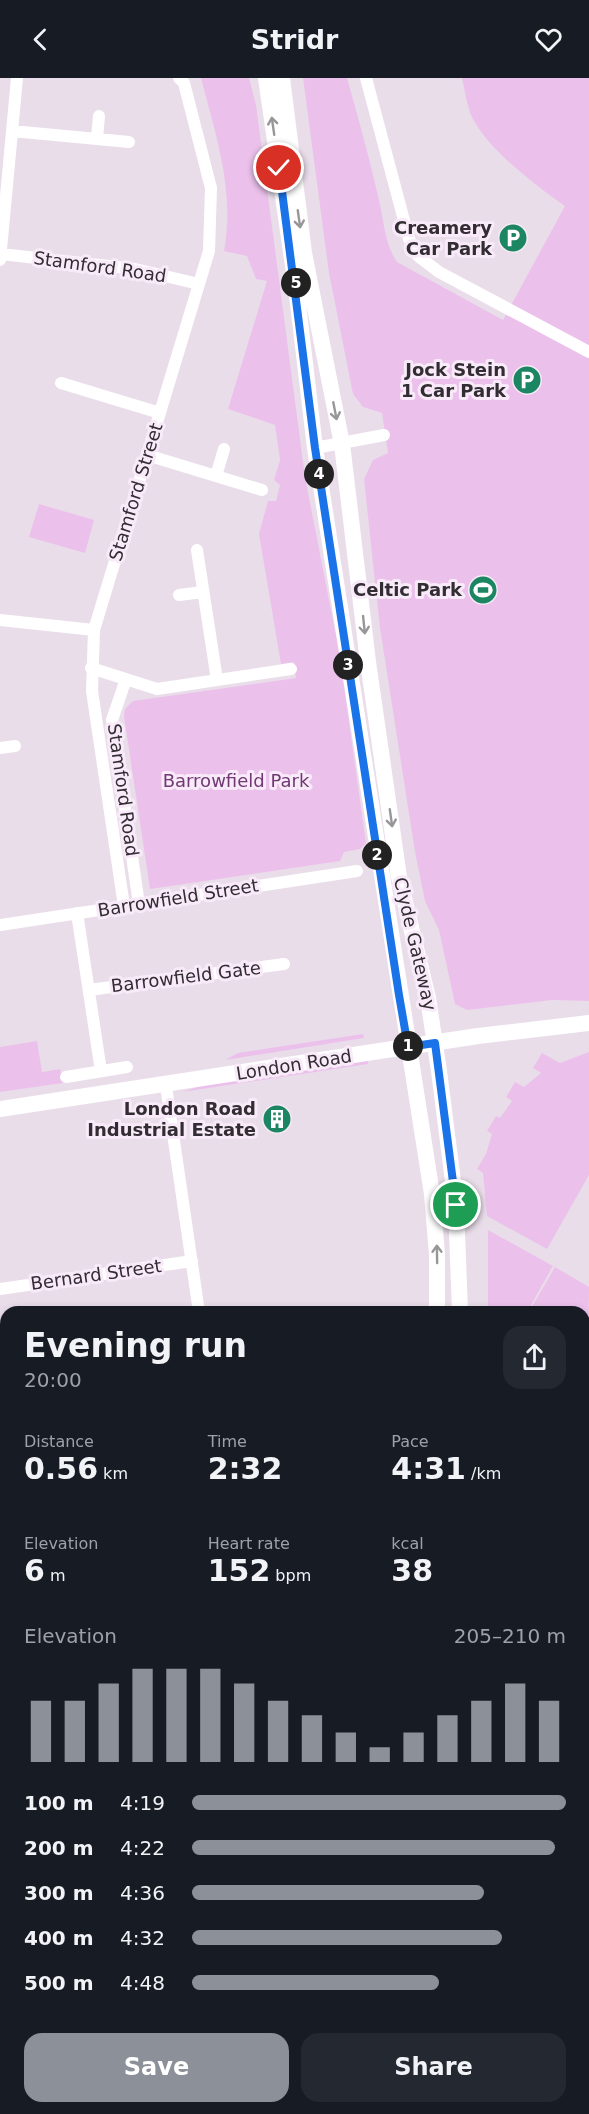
<!DOCTYPE html>
<meta charset="utf-8">
<style>
:root{--surface:#171b24;--page:#242831;--text:#f1f3f6;--muted:#9ea1a6;--accent:#8c9099}
body{margin:0;font-family:"DejaVu Sans",sans-serif;background:var(--page);color:var(--text);height:100vh;display:flex;flex-direction:column;font-size:22px;white-space:nowrap}
*{box-sizing:border-box;margin:0}
p{font-size:20px;color:var(--muted)}
.icon{flex:none;width:33px;height:33px;fill:none;stroke:currentColor;stroke-width:2;stroke-linecap:round;stroke-linejoin:round}
.map{position:relative;flex:1;overflow:hidden}
.side{position:absolute;left:0px;top:1228px;width:590px;height:808px;display:flex;flex-direction:column;background:var(--surface);border-radius:18px 18px 0 0;box-shadow:0 3px 9px #0003}
.side>*{flex:none}
.pin{position:absolute;display:grid;place-items:center;width:51px;height:51px;color:#fff;margin:-26px;border:3px solid #fff;border-radius:50%;box-shadow:0 2px 6px #0007}
.km{position:absolute;width:30px;height:30px;margin:-15px;border-radius:50%;background:#222;color:#fff;font-size:16px;line-height:30px;text-align:center}
.round{display:grid;place-items:center;flex:none;width:63px;height:63px;border-radius:18px;background:var(--page)}
.head{display:flex;align-items:center;justify-content:space-between;height:102px;padding:0 24px}
h1{font-size:33px;font-weight:600;line-height:45px}
.metrics{display:grid;grid-template-columns:repeat(3,1fr);gap:9px;height:102px;padding:6px 24px}
.metrics div{display:grid;align-content:center}
.metrics b{font-size:30px;font-weight:600}
.metrics small{font-size:16px;font-weight:400}
.metrics p{font-size:16px}
.chart{height:168px;padding:12px 24px}
.chart p{display:flex;justify-content:space-between}
.chart svg{width:100%;height:108px;margin-top:6px;stroke:var(--accent);stroke-width:6}
.cta{display:flex;gap:12px;margin-top:auto;padding:12px 24px}
.cta a{flex:1;height:69px;border-radius:18px;background:var(--accent);color:#fff;font-size:24px;font-weight:600;line-height:69px;text-align:center}
.cta a+a{background:var(--page);color:var(--text)}
ul{padding:0 24px;list-style:none;font-size:20px}
li{display:grid;grid-template-columns:96px 72px 1fr;align-items:center;height:45px}
li i{height:15px;border-radius:8px;background:var(--accent)}
header{display:flex;justify-content:space-between;align-items:center;height:78px;padding:0 24px;background:var(--surface);font-size:27px;font-weight:600}
.map>svg:first-child{display:block}
</style>
<header><svg class="icon" aria-label="back" viewBox="0 0 24 24"><path d="M15 5l-7 7 7 7"/></svg>Stridr<svg class="icon" aria-label="heart" viewBox="0 0 24 24"><path d="M12 20l-8-8c-3-5 5-10 8-4 3-6 11-1 8 4z"/></svg></header>
<div class="map">
<svg width="589" height="2036" viewBox="0 0 589 2036">
<rect width="100%" height="100%" fill="#eaddea"/>
<path fill="#ebc1ec" d="M 201,0 L 249,0 L 256,27 L 305,399 L 339,573 L 366,765 L 360,771 L 344,774 L 340,783 L 150,811 L 124,638 L 125,631 L 133,623 L 296,600 L 294,584 L 281,586 L 259,456 L 268,423 L 276,423 L 280,407 L 274,402 L 280,382 L 275,347 L 228,331 L 267,203 L 256,201 L 247,178 L 224,173 C 235,113 216,58 201,0 Z
M 303,0 L 347,0 C 358,39 369,78 378,118 C 384,141 384,165 397,184 L 503,242 L 565,128 C 536,108 489,72 473,41 C 467,30 465,13 462,0 L 589,0 L 589,923 L 552,922 L 467,932 L 455,926 L 439,852 L 425,823 L 415,774 L 380,550 L 364,401 L 373,382 L 388,375 L 382,335 L 363,329 L 353,316 L 329,195 Z
M 39,426 L 94,442 L 85,475 L 29,459 Z
M 363,956 L 364,960 L 225,982 L 238,975 Z
M 37,963 L 42,994 L 60,991 L 63,1005 L 0,1014 L 0,969 Z
M 589,974 L 589,1097 L 547,1171 L 487,1138 L 483,1095 L 477,1091 L 486,1076 L 492,1056 L 487,1053 L 496,1038 L 500,1040 L 512,1023 L 506,1019 L 515,1004 L 524,1009 L 541,995 L 533,990 L 542,975 L 560,985 Z
M 367,980 L 368,986 L 182,1014 L 213,1004 Z
M 488,1152 L 553,1188 L 527,1234 L 493,1234 L 488,1232 Z
M 555,1189 L 589,1209 L 588,1288 L 584,1285 L 584,1234 L 529,1234 Z"/>
<g fill="none" stroke-linecap="round" stroke-linejoin="round">
<path stroke="#fff" stroke-width="12" d="M 366,0 L 409,161 L 418,178 L 439,194 L 589,274
M 12,53 L 129,64
M 97,60 L 99,38
M 1,176 L 135,191 L 199,206
M 0,182 L 17,0
M 61,305 L 160,335
M 315,370 L 384,357
M 147,377 L 262,412
M 216,398 L 224,371
M 197,472 L 217,602
M 179,517 L 203,514
M 0,542 L 94,552
M 91,590 L 157,611 L 291,591
M 126,601 L 112,642 L 139,826
M 0,670 L 15,668
M 124,828 L 92,613 L 94,552 L 209,173 L 211,110 L 184,5 L 179,0
M 77,835 L 101,993
M 0,847 L 357,793
M 89,912 L 284,886
M 66,999 L 127,989
M 166,1008 L 199,1234
M 0,1211 L 192,1183
M 0,1470 L 6,1469
M 0,1659 L 6,1668
M 584,1691 L 589,1681
M 584,1798 L 589,1801
M 0,1847 L 6,1835
M 584,1932 L 589,1921
M 404,2031 L 413,2036
M 41,2036 L 44,2031
M 251,2036 L 254,2031
M 530,2036 L 532,2031"/>
<path stroke="#fff" stroke-width="16" d="M 266,0 L 296,209 L 315,370 L 432,1116 L 437,1176 L 437,1234
M 282,0 L 304,175 L 342,366 L 368,584 L 399,799 L 428,920 L 439,993 L 456,1127 L 460,1234
M 0,1031 L 478,958 L 589,945
M 77,2036 L 80,2031
M 93,2036 L 96,2031"/>
</g>
<defs><path id="oneway-shaft" d="M-6 0H5M1.5-3L5.5 0L1.5 3" fill="none" stroke-width="1.6" stroke-linecap="round" stroke-linejoin="round" transform="scale(1.5)"/></defs>
<g stroke="#989698">
<use href="#oneway-shaft" transform="translate(273 48) rotate(-98)"/>
<use href="#oneway-shaft" transform="translate(299 141) rotate(82)"/>
<use href="#oneway-shaft" transform="translate(335 333) rotate(79)"/>
<use href="#oneway-shaft" transform="translate(364 547) rotate(84)"/>
<use href="#oneway-shaft" transform="translate(391 740) rotate(82)"/>
<use href="#oneway-shaft" transform="translate(437 1176) rotate(-91)"/>
</g>
<g fill="none" stroke-linecap="round" stroke-linejoin="round">
<g stroke="#fff" stroke-width="12">
<path id="route" d="M 279,90 L 315,370 L 399,917 L 408,969 L 435,965 L 456,1127"/>
</g>
<use href="#route" stroke="#1a73e8" stroke-width="8"/>
</g>
<defs>
<g id="parking-disc" transform="scale(1.5)"><circle r="9.5" fill="#1c8663" stroke="#f8eaf8"/><path d="M-3.5-5.5H1a3.5 3.5 0 0 1 0 7H-1V5.5H-3.5ZM-1-3.4V-.6H.8a1.4 1.4 0 0 0 0-2.8Z" fill="#fff"/></g>
<g id="stadium-disc" transform="scale(1.5)"><circle r="9.5" fill="#1c8663" stroke="#f8eaf8"/><path d="M0-5a6.5 5 0 1 0 0 10a6.5 5 0 1 0 0-10ZM-3.5-1.8h7v3.6h-7Z" fill="#fff"/></g>
<g id="building-disc" transform="scale(1.5)"><circle r="9.5" fill="#1c8663" stroke="#f8eaf8"/><path d="M-4-6H4V6H1V3H-1V6H-4ZM-2.5-4.3h1.7v1.8h-1.7ZM.8-4.3h1.7v1.8H.8ZM-2.5-1h1.7V.8h-1.7ZM.8-1h1.7V.8H.8Z" fill="#fff"/></g>
</defs>
<g fill-rule="evenodd">
<use href="#parking-disc" x="513" y="160"/>
<use href="#parking-disc" x="527" y="302"/>
<use href="#stadium-disc" x="483" y="512"/>
<use href="#building-disc" x="277" y="1041"/>
</g>
<g text-anchor="middle" stroke-width="6" stroke-linejoin="round" paint-order="stroke">
<g font-size="18" font-weight="bold" fill="#322d32" stroke="#f8eaf8" text-anchor="end">
<text x="492" y="156">Creamery<tspan x="492" dy="21">Car Park</tspan></text>
<text x="506" y="298">Jock Stein<tspan x="506" dy="21">1 Car Park</tspan></text>
<text x="462" y="518">Celtic Park</text>
<text x="256" y="1037">London Road<tspan x="256" dy="21">Industrial Estate</tspan></text>
</g>
<g font-size="18" fill="#322d32" stroke="#f8eaf8">
<text transform="translate(100 189) rotate(8)" y="6">Stamford Road</text>
<text transform="translate(136 414) rotate(-73)" y="6">Stamford Street</text>
<text transform="translate(123 712) rotate(82)" y="6">Stamford Road</text>
<text transform="translate(178 820) rotate(-9)" y="6">Barrowfield Street</text>
<text transform="translate(415 866) rotate(77)" y="6">Clyde Gateway</text>
<text transform="translate(186 899) rotate(-7)" y="6">Barrowfield Gate</text>
<text transform="translate(294 987) rotate(-9)" y="6">London Road</text>
<text transform="translate(96 1197) rotate(-8)" y="6">Bernard Street</text>
</g>
<g font-size="18" fill="#713873" stroke="#f8eaf8">
<text x="236" y="709">Barrowfield Park</text>
</g>
</g>
</svg>
<div class="pin" style="left:456px;top:1127px;background:#1e9e55"><svg class="icon" aria-label="arrive" viewBox="0 0 24 24"><path d="M6 21V4h12l-3 4 3 4H6"/></svg></div>
<div class="pin" style="left:279px;top:90px;background:#d93025"><svg class="icon" aria-label="check" viewBox="0 0 24 24"><path d="M5 12l5 5 9-10"/></svg></div>
<b class="km" style="left:408px;top:968px">1</b>
<b class="km" style="left:377px;top:777px">2</b>
<b class="km" style="left:348px;top:587px">3</b>
<b class="km" style="left:319px;top:396px">4</b>
<b class="km" style="left:296px;top:205px">5</b>
<section class="side">
<div class="head"><div><h1>Evening run</h1><p>20:00</p></div><a class="round"><svg class="icon" aria-label="share" viewBox="0 0 24 24"><path d="M12 15V3M7 8l5-5 5 5M5 13v7h14v-7"/></svg></a></div>
<div class="metrics">
<div><p>Distance</p><b>0.56<small> km</small></b></div>
<div><p>Time</p><b>2:32</b></div>
<div><p>Pace</p><b>4:31<small> /km</small></b></div>
</div>
<div class="metrics">
<div><p>Elevation</p><b>6<small> m</small></b></div>
<div><p>Heart rate</p><b>152<small> bpm</small></b></div>
<div><p>kcal</p><b>38</b></div>
</div>
<div class="chart"><p><span>Elevation</span>205–210 m</p>
<svg viewBox="0 0 160 44" preserveAspectRatio="none"><path d="M5 44V19M15 44V19M25 44V12M35 44V6M45 44V6M55 44V6M65 44V12M75 44V19M85 44V25M95 44V32M105 44V38M115 44V32M125 44V25M135 44V19M145 44V12M155 44V19"/></svg>
</div>
<ul>
<li><b>100 m</b>4:19<i style="width:100%"></i></li>
<li><b>200 m</b>4:22<i style="width:97%"></i></li>
<li><b>300 m</b>4:36<i style="width:78%"></i></li>
<li><b>400 m</b>4:32<i style="width:83%"></i></li>
<li><b>500 m</b>4:48<i style="width:66%"></i></li>
</ul>
<div class="cta"><a>Save</a><a>Share</a></div>
</section>
</div>
